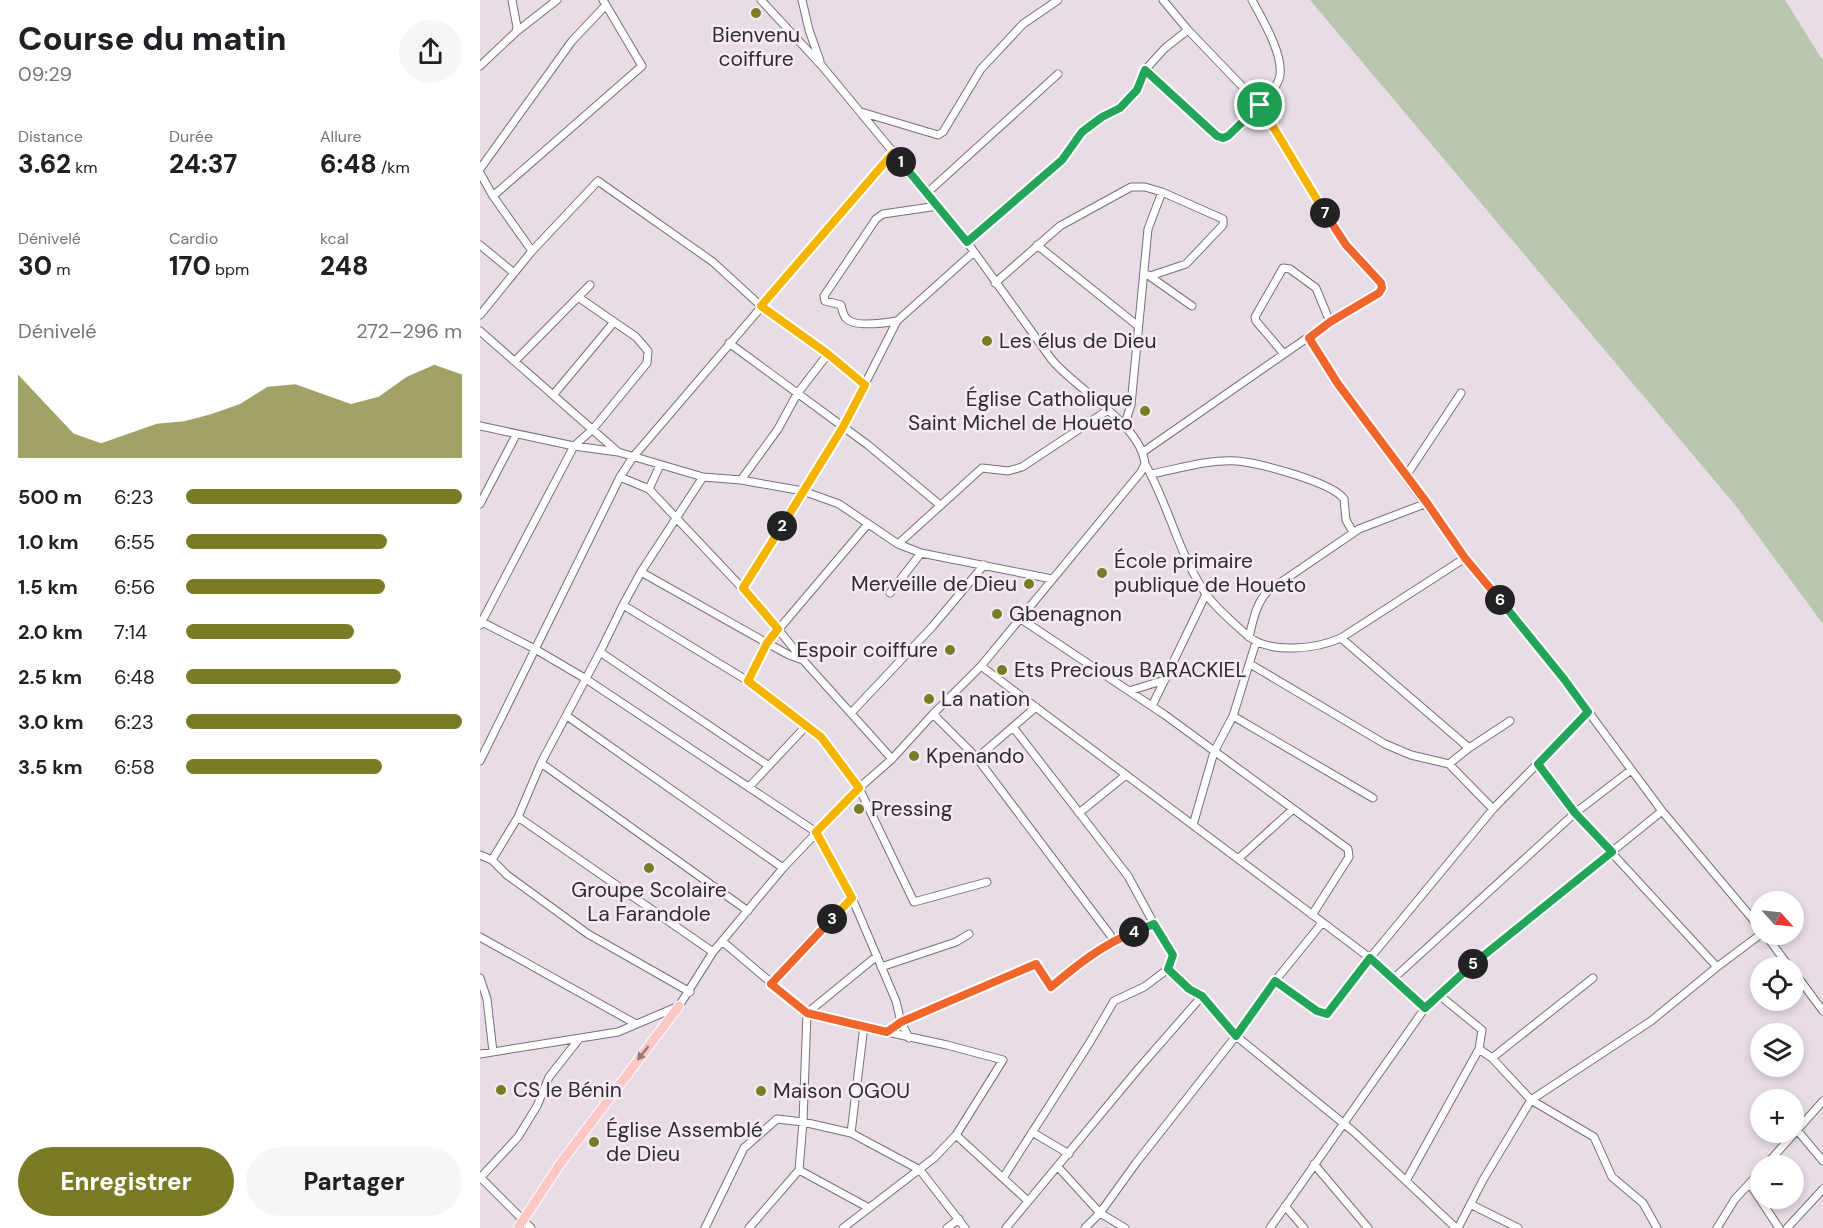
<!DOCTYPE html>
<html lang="fr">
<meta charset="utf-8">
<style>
:root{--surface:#fff;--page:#f6f6f6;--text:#202124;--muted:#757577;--accent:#7a7c25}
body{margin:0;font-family:"DM Sans",sans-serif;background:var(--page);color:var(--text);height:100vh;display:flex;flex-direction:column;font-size:22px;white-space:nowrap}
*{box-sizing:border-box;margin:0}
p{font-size:20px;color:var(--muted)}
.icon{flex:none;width:33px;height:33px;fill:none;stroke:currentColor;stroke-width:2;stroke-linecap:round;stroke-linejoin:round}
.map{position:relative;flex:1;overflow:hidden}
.panel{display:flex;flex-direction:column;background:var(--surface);width:480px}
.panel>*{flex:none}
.needle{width:39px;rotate:117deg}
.fabs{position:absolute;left:1270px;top:891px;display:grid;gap:12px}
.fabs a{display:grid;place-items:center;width:54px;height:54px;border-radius:50%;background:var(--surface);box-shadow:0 3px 9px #0003;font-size:30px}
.pin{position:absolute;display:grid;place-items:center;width:51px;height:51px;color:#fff;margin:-26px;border:3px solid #fff;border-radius:50%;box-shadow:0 2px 6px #0007}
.km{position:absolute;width:30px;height:30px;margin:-15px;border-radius:50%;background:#222;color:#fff;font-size:16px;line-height:30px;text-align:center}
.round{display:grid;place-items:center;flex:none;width:63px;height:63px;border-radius:32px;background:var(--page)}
.head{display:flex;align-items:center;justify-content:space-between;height:102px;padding:0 18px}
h1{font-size:33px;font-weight:800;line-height:45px}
.stats{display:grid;grid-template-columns:repeat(3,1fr);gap:9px;height:102px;padding:6px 18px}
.stats div{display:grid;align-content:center}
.stats b{font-size:26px;font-weight:800}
.stats small{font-size:16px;font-weight:400}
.stats p{font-size:16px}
.chart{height:168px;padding:12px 18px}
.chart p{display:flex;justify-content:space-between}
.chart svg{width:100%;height:108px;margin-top:6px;fill:var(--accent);opacity:.7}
.button{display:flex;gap:12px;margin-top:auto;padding:12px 18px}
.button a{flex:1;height:69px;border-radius:36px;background:var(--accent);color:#fff;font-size:24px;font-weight:800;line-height:69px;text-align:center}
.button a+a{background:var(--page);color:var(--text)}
ul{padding:0 18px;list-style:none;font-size:20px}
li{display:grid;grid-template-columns:96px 72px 1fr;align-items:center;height:45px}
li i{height:15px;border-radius:8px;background:var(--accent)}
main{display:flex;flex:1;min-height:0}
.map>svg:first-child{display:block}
</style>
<main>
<section class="panel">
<div class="head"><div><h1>Course du matin</h1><p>09:29</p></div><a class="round"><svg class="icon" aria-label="share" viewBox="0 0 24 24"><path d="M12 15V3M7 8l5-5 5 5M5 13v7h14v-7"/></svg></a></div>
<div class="stats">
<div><p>Distance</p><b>3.62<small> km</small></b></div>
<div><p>Durée</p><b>24:37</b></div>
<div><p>Allure</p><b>6:48<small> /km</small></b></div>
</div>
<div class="stats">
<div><p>Dénivelé</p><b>30<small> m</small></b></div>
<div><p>Cardio</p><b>170<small> bpm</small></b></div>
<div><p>kcal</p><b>248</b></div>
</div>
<div class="chart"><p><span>Dénivelé</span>272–296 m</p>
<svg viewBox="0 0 160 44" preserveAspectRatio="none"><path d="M0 44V10L10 22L20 34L30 38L40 34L50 30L60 29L70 26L80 22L90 15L100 14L110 18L120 22L130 19L140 11L150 6L160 10V44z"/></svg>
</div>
<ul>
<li><b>500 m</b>6:23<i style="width:100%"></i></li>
<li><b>1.0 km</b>6:55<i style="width:73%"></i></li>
<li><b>1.5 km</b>6:56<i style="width:72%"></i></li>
<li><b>2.0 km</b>7:14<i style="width:61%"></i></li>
<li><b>2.5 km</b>6:48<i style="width:78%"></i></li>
<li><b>3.0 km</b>6:23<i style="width:100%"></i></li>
<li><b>3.5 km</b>6:58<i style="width:71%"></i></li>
</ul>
<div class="button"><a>Enregistrer</a><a>Partager</a></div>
</section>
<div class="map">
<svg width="1343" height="1228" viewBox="0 0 1343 1228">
<rect width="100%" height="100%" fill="#e8dde7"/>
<path fill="#b9c7ae" d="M 830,0 L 1305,0 L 1343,61 L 1343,624 L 1256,506 Z"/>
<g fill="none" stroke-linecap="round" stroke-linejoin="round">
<g stroke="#796f78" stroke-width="9">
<path id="minor" d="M 281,0 L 342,66 L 447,193 L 487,242 L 572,360 C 597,390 661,424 665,464 C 690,507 699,558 729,598 C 740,612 755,624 769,637 C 792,654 836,649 861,638 L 985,558
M 322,0 L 329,30 L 340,61
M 36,32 L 77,0
M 0,66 L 36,32 L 37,27 L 32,0
M 665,70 L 737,136 L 743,138 L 748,136 C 761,123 798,93 800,75 C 803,53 782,19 772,0
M 381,112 L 458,135 L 463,132 L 501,69 L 543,24 L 578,0
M 0,169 L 92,41 L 126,5
M 0,173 L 13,196
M 447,193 L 578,74
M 487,242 L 582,160 L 602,132 L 622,117 L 640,108 L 657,90 L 665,70 L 685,48 L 708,30
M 0,245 L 34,273
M 557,245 L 658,326
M 52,251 L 118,181 L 233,262 L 281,306 L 348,354 L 385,385
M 668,275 L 712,306
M 515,283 L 580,226 L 651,187 L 665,187 L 682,192 L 743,219 L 743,225 L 706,264 L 670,276
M 0,315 L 52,251 L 13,196 L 162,66 L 123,0
M 417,321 C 405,323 374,328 366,318 C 363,315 362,309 361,305 L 345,301 L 344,296 L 396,219 L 403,214 L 458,206
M 0,331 L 138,452 L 223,477 L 261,480 L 323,491 L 359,504 L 418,544 L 441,553 L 572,579
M 829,337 L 858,384 L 985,558 L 1084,679 L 1182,811 L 1281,929
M 249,343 L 388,445 L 460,505
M 804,354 L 776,321 L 775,317 L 803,268 L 810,269 L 836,288 L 850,322
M 35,361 L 110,285
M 74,394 L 134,322
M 0,426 L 94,446 L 138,452
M 644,426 L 651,405 L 668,229 L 682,192
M 663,452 L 850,322 L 899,293 L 902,288 L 901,283 L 866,245 L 853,226 L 780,105 L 708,30 L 683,0
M 671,474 C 698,469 729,459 757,461 C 779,463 852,482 864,499 L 866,520 L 873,532
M 926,476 L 981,393
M 140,477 L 169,489 L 281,608 L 323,660
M 261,480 L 298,429 L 317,394 L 348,354
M 169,489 L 180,465
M 0,504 L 36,435
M 418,544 L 502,468 L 528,471 L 542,467 L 628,410
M 161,572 L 287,643 L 309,655 L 323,660 L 412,759
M 263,588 L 363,427 L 417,321 L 494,252
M 410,593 L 441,553
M 143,605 L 268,681 L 341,737 L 379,788 L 434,902 L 507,882
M 541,619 L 685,715 L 868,849 L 869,857 L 832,915
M 0,621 L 55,649 L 106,679 L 336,832 L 372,898 L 416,1001 L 421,1022 L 429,1038
M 0,625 L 94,446 L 113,429 L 167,363 L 168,351 L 156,337 L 98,297
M 769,637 C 773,621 776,603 788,591 L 879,529 L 947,503
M 861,638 L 989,748
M 120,652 L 289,766
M 770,664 L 905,744 L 931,755 L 969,764 L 1013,809
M 501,666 L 890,958 L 945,1008
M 268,681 L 287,643 L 387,525
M 649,691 L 685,680
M 672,706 L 726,594
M 371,713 L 452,627 L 504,565
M 453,714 L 497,758 L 634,940
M 87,716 L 303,868
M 753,716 L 893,798
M 497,758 L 556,707
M 0,761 L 140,477 L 153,457 L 413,153
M 61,763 L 268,911
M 1058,763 L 1095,813 L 1237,967
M 969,764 L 989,748 L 1030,721
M 269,787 L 327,725
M 599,813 L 646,775
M 38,817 L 233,952
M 713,825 L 734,752 L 753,716 L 776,642
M 0,855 L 12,860 L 27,875 L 108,934 L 210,992
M 758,859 L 812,810
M 12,860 L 38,817 L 61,763 L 120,652 L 143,605 L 161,572 L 223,477
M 674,924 L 693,955 L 688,969
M 1285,934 L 1310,968
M 0,937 L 156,1024
M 242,941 L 327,1013 L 407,1032 L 421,1022 L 556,965 L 571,987 L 599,964 L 634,940 L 674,924 L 648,876 L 533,727
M 401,967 L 476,942 L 489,934
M 1314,972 L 1343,1011
M 0,978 L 7,999 L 13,1052
M 914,978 L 1095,813 L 1151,770
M 795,981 L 837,1011 L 847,1014 L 890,958 L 1013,809 L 1108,712
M 291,984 L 372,898
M 959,995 L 1002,1030 L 999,1049 L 1012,1058 L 1051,1100 L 1114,1137 L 1132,1177 L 1163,1203 L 1177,1228
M 0,1054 L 138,1032 L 199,1006 L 233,952 L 303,868 L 379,788 L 412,759 L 453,714 L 501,666 L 661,472 L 665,464
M 1012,1058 L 1113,978
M 1317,1130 L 1343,1161
M 552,1132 L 589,1154
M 371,1133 L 384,1026
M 476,1135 L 548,1201
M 834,1164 L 888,1228
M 1285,1166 L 1343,1101
M 578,1167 L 620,1213 L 645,1228
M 319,1170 L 389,1208
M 0,1177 L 51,1228
M 1,1177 L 38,1137 L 57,1106 L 69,1077 L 99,1039
M 523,1178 L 610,1042 L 634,1001 L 664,987 L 688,969 L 709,989 L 722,996 L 756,1036 L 874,1132 L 976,1228
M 926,1181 L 999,1049
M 1270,1184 L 1299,1228
M 992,1205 L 1038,1228
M 805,1206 L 824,1228
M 225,1228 L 264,1148 L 297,1119 L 323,1122 L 371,1133 L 440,1170 L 485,1228
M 269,1228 L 319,1170 L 323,1122 L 327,1013 L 397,956
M 363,1228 L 454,1158 L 476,1135 L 523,1060 L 467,1045 L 407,1032
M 467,1228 L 479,1219
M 526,1228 L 659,1068 L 722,996
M 605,1228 L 620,1213 L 656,1163 L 756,1036 L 795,981 L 842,923
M 790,1228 L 945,1008 L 1009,951 L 1182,811
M 978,1228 L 1003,1180 L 1051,1100 L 1171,1021 L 1237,967 L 1281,934
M 1237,1228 L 1255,1199 L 1281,1171
M 1307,1228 L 1343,1189"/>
</g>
<g stroke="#fff" stroke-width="11">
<path id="major" d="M 38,1228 L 80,1164 L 199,1006"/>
</g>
<use href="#minor" stroke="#fff" stroke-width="7"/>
<use href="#major" stroke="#fcc7c4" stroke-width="9"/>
</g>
<defs><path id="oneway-solid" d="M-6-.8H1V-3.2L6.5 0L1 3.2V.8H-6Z" transform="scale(1.5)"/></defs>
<use fill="#96797a" href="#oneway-solid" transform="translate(163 1053) rotate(128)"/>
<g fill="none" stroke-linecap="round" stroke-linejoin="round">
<g stroke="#fff" stroke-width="12">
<path id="split-1" d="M 421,162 L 487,242 L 582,160 L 602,132 L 622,117 L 640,108 L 657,90 L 665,70 L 737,136 L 743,138 L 748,136 L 780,105"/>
</g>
<g stroke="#fff" stroke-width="12">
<path id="split-2" d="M 302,526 L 363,427 L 385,385 L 348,354 L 281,306 L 413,153 L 421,162"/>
</g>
<g stroke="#fff" stroke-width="12">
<path id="split-3" d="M 302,526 L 263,588 L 298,629 L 287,643 L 268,681 L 341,737 L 379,788 L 336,832 L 372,898 L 352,919"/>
</g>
<g stroke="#fff" stroke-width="12">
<path id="split-4" d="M 352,919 L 291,984 L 327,1013 L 407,1032 L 421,1022 L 556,964 L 571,987 C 597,965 622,945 654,932"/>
</g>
<g stroke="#fff" stroke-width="12">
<path id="split-5" d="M 654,932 L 674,924 L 693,955 L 688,969 L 709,989 L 722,996 L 756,1036 L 795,981 L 837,1011 L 847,1014 L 890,958 L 945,1008 L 993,964"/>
</g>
<g stroke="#fff" stroke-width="12">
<path id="split-6" d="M 993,964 L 1132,852 L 1095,813 L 1058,764 L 1108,712 L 1084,679 L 1020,600"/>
</g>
<g stroke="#fff" stroke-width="12">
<path id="split-7" d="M 845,213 L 866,245 L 901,283 L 902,288 L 899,293 L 850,322 L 829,338 L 858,384 L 947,503 L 985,558 L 1020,600"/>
</g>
<g stroke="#fff" stroke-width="12">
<path id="split-8" d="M 780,105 L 845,213"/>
</g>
<use href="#split-1" stroke="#22a559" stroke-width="8"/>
<use href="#split-2" stroke="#f5b400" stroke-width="8"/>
<use href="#split-3" stroke="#f5b400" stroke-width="8"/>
<use href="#split-4" stroke="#f0652b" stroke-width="8"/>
<use href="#split-5" stroke="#22a559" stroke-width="8"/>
<use href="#split-6" stroke="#22a559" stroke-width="8"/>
<use href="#split-7" stroke="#f0652b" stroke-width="8"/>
<use href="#split-8" stroke="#f5b400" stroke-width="8"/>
</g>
<g fill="#7a7c25" stroke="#f5ebf5" stroke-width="2">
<circle cx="276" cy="13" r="6"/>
<circle cx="507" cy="341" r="6"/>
<circle cx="665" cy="411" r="6"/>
<circle cx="622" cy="573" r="6"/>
<circle cx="549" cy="584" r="6"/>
<circle cx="517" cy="614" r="6"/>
<circle cx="470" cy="650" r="6"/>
<circle cx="522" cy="670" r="6"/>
<circle cx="449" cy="699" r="6"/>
<circle cx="434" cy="756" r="6"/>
<circle cx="379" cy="809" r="6"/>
<circle cx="169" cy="868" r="6"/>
<circle cx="21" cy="1090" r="6"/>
<circle cx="281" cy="1091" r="6"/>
<circle cx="114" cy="1142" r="6"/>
</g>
<g text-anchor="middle" stroke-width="5" stroke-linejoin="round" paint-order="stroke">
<g font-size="21" fill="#2f2b2f" stroke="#f5ebf5" text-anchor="start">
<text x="276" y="42" text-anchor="middle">Bienvenu<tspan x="276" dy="24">coiffure</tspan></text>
<text x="519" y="348">Les élus de Dieu</text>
<text x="653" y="406" text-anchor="end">Église Catholique<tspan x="653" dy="24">Saint Michel de Houeto</tspan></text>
<text x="634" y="568">École primaire<tspan x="634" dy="24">publique de Houeto</tspan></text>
<text x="537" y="591" text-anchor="end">Merveille de Dieu</text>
<text x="529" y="621">Gbenagnon</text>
<text x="458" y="657" text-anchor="end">Espoir coiffure</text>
<text x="534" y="677">Ets Precious BARACKIEL</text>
<text x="461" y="706">La nation</text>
<text x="446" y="763">Kpenando</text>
<text x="391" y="816">Pressing</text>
<text x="169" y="897" text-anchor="middle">Groupe Scolaire<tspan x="169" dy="24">La Farandole</tspan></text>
<text x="33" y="1097">CS le Bénin</text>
<text x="293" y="1098">Maison OGOU</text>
<text x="126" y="1137">Église Assemblé<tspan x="126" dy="24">de Dieu</tspan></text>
</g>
</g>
</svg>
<div class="fabs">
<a><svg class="needle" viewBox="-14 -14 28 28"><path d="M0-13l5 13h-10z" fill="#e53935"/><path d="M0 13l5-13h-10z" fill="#757577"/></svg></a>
<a><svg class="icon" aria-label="locate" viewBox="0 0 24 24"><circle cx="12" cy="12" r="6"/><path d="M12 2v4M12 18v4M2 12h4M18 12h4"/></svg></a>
<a><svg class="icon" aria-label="layers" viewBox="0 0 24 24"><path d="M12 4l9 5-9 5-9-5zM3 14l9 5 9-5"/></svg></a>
<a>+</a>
<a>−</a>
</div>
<div class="pin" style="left:780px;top:105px;background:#1e9e55"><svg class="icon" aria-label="arrive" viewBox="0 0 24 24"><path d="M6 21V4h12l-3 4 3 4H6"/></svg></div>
<b class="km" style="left:421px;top:162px">1</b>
<b class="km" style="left:302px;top:526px">2</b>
<b class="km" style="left:352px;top:919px">3</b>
<b class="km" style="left:654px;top:932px">4</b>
<b class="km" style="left:993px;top:964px">5</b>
<b class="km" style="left:1020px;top:600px">6</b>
<b class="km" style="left:845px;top:213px">7</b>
</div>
</main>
